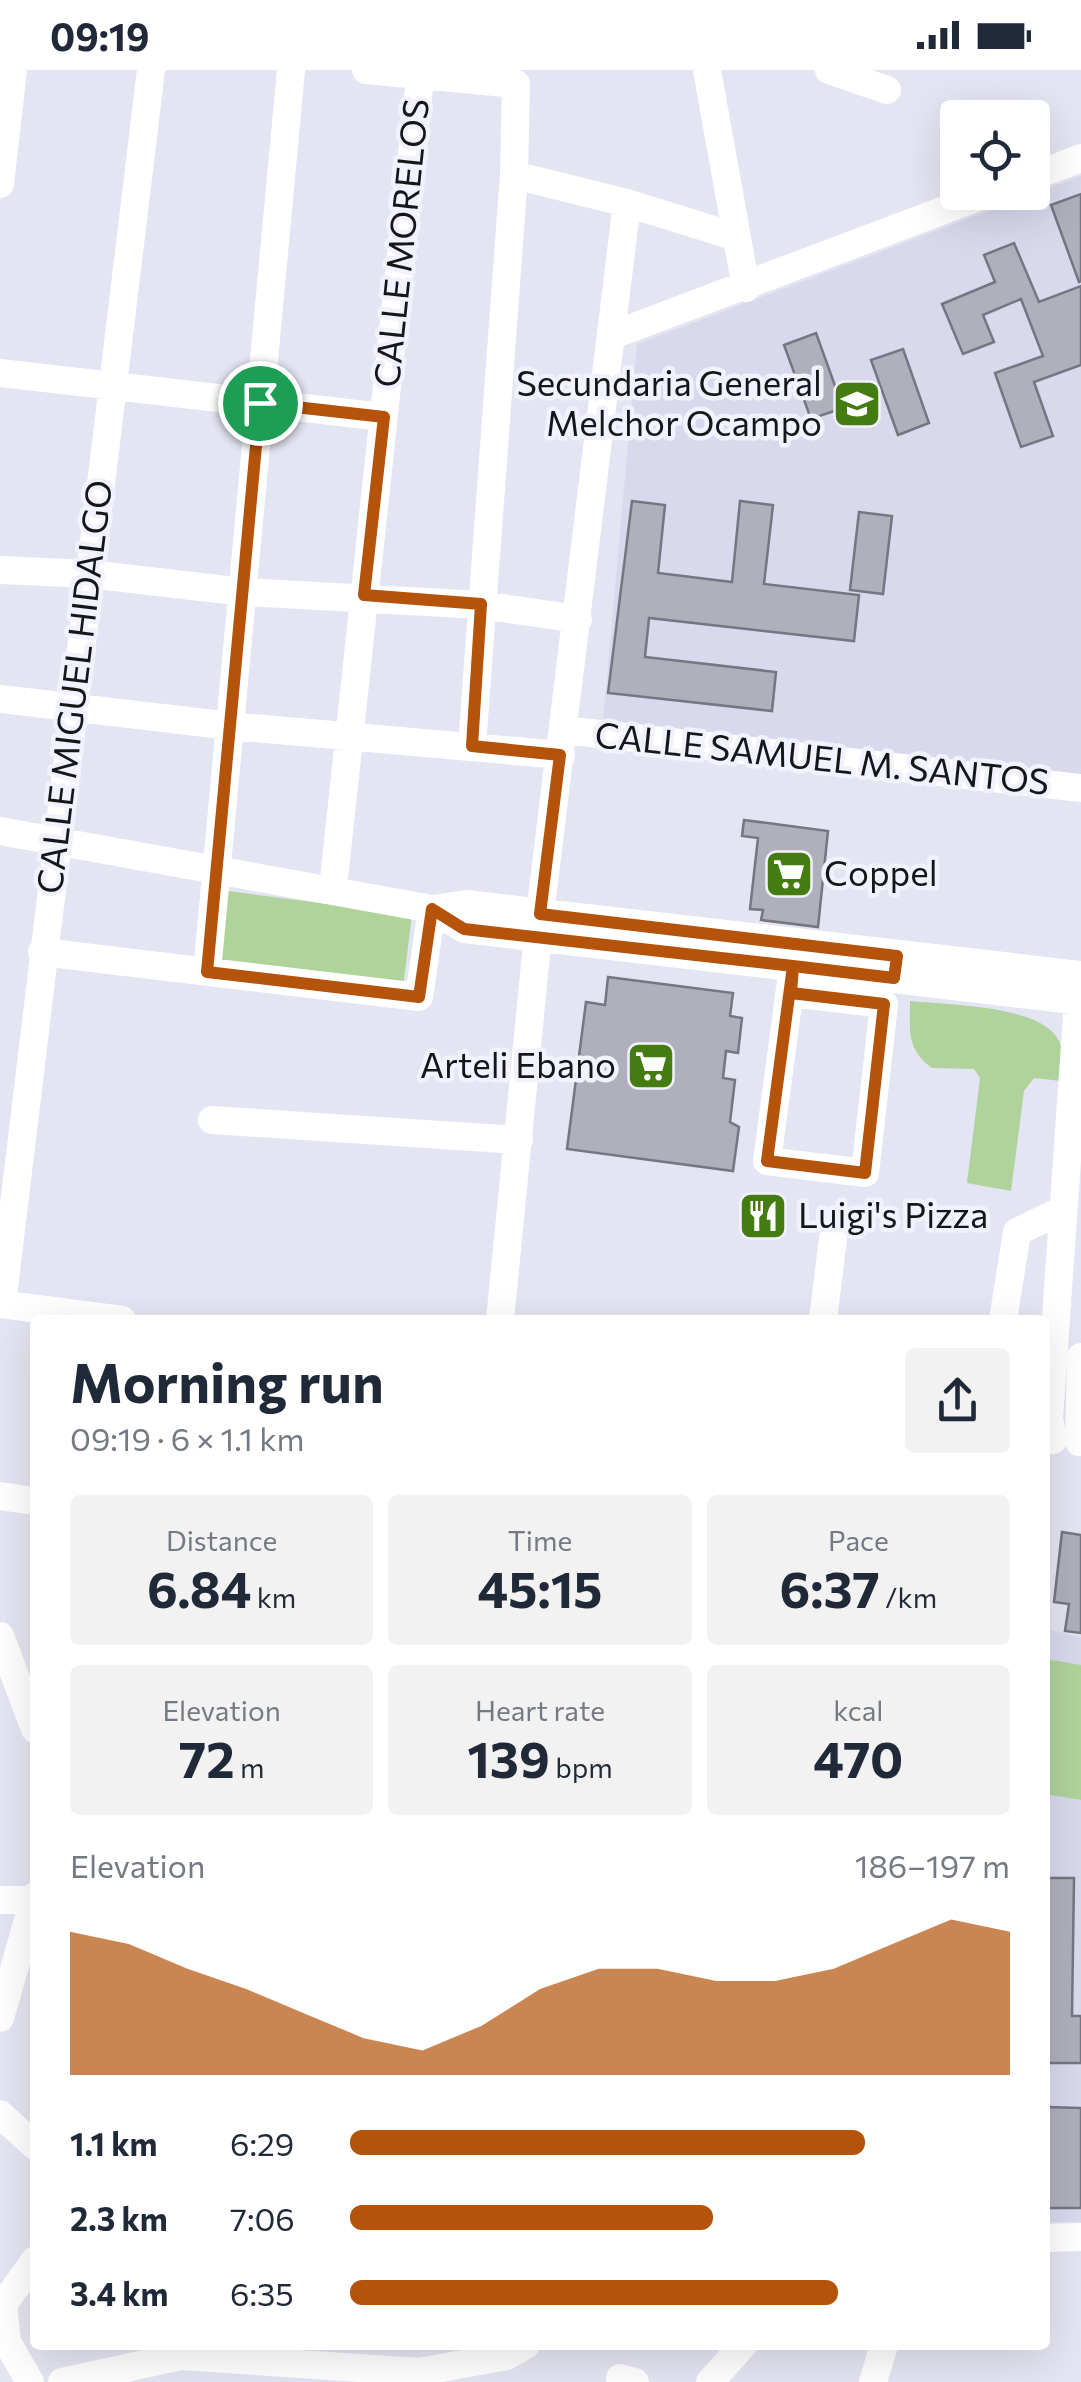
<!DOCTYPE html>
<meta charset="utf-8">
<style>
:root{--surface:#fff;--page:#f2f2f3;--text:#1f2937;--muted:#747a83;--accent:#b45309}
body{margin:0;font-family:Commissioner,sans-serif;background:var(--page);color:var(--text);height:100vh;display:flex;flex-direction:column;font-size:38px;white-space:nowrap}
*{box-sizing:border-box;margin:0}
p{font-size:32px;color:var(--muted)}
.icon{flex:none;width:55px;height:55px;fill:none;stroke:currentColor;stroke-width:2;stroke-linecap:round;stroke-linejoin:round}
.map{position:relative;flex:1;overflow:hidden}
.panel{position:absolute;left:30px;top:1245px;width:1020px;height:1035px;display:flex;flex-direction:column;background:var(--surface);border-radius:10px;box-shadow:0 10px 40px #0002}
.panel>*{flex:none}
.controls{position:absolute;left:940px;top:30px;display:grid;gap:20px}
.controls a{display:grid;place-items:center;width:110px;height:110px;border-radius:10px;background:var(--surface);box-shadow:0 10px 40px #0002;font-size:50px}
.pin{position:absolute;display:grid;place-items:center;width:85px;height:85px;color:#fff;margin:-42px;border:5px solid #fff;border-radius:50%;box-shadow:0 2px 10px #0007}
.round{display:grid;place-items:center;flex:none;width:105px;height:105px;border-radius:10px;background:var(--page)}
.head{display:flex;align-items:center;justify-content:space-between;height:170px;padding:0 40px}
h1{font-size:55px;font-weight:700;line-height:75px}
.metrics{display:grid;grid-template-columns:repeat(3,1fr);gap:15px;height:170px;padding:10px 40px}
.metrics div{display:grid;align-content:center;border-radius:10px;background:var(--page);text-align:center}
.metrics b{font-size:50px;font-weight:700}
.metrics small{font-size:28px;font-weight:400}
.metrics p{font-size:28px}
.chart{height:280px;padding:20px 40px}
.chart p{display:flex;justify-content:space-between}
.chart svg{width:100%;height:180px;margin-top:10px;fill:var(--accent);opacity:.7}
ul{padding:0 40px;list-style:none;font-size:32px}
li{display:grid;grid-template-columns:160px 120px 1fr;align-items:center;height:75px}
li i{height:25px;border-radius:12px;background:var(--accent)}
.status{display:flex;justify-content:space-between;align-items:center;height:70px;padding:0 50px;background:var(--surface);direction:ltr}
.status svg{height:28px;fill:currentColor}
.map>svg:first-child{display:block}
</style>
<div class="status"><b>09:19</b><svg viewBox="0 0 49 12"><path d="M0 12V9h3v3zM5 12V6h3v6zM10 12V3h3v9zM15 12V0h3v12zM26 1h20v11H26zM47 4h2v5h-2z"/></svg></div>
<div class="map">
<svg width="1081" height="2312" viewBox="0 0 1081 2312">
<rect width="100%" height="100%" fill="#e4e5f2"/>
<path fill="#d8d9ed" d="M 1081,106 L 1081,712 L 603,651 L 637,274 Z
M 1045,1559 L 1081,1567 L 1081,2152 L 1045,2152 Z"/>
<path fill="#b0d29b" d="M 228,821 L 412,845 L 403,917 L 219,893 Z
M 910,931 C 947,935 1043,935 1059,971 C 1065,984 1062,997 1061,1011 L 1034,1008 L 1024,1021 L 1011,1121 L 967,1113 L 980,1008 L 974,999 L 932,998 C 906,979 910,960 910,931 Z
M 1045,1589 L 1081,1595 L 1081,1730 L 1045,1724 Z"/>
<path fill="#b0b0bc" stroke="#757681" stroke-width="2.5" d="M 1081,124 L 1081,211 L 1079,212 L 1051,135 Z
M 1014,173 L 1039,232 L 1081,216 L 1081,295 L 1034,312 L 1053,366 L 1021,377 L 995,303 L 1043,286 L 1021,229 L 983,245 L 994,272 L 963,284 L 942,234 L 995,212 L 984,185 Z
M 816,263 L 843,338 L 811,349 L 784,275 Z
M 903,279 L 929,353 L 898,365 L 871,290 Z
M 632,431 L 665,435 L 658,503 L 732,512 L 740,431 L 773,435 L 764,514 L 859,525 L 854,571 L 649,548 L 645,587 L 776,602 L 772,641 L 608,623 Z
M 859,442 L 892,446 L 883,524 L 850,520 Z
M 744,750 L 828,761 L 818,857 L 761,850 L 763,840 L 750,839 L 758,768 L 742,766 Z
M 608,907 L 733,923 L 730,946 L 742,948 L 738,983 L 726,981 L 723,1008 L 735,1010 L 730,1052 L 739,1057 L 733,1101 L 567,1079 L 586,932 L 605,935 Z
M 1062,1462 L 1081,1465 L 1081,1563 L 1065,1561 L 1069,1534 L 1054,1532 Z
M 1045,1808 L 1074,1808 L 1072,1946 L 1081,1946 L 1081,1993 L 1045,1993 Z
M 1045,2037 L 1081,2038 L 1081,2138 L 1045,2138 Z"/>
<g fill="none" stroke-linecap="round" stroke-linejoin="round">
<path stroke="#fff" stroke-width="28" d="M 366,0 L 516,14 L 514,105 L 472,676
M 707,0 L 746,218
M 829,0 L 887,20
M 514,105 L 627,133 L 733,166
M 1032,107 L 1081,88
M 0,114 L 13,0
M 613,265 L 992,122
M 0,303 L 383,347
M 0,500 L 89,504 L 244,522 L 481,535 L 578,549
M 0,629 L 231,656 L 561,685
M 564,660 L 1081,718
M 0,761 L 432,839 L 464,859 L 1081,931
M 333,818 L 421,0
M 432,839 L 467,834 L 1081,905
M 42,882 L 419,927 L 432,839
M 207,902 L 291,0
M 791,923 L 884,934 L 865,1103 L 767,1091 L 793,896
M 212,1050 L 519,1070
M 0,1234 L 122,1250
M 2,1234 L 151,0
M 500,1250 L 540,844 L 627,133
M 823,1250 L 833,1169
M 1003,1250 L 1017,1162 L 1062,1140
M 1053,1370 L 1049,1348 L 1079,918
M 1079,1372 L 1081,1287
M 0,1426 L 35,1431
M 0,1566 L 35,1659
M 0,1830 L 31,1830
M 0,1948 L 35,1826
M 0,2044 L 35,2076
M 1045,2168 L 1081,2167
M 620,2308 L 635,2312
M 30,2312 L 7,2272 L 3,2235 L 35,2190
M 62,2312 L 181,2286 L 419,2302 L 507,2286 L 526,2275
M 710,2312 L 743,2275
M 873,2312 L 884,2275"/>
</g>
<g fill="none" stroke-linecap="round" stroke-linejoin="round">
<g stroke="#fff" stroke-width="20">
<path id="route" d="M 260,333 L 207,902 L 419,927 L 432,839 L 464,859 L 793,896 L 791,923 L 884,934 L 865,1103 L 767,1091 L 793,896 L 894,908 L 897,886 L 540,844 L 560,685 L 472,676 L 481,534 L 364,525 L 384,347 L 260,333"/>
</g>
<use href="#route" stroke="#b45309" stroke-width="12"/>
</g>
<defs>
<g id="school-square" transform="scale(2.5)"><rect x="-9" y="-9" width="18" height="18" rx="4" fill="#457c11" stroke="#f2f2ff"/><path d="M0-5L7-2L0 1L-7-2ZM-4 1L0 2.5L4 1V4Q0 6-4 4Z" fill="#fff"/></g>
<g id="supermarket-square" transform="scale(2.5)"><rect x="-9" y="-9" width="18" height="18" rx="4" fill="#457c11" stroke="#f2f2ff"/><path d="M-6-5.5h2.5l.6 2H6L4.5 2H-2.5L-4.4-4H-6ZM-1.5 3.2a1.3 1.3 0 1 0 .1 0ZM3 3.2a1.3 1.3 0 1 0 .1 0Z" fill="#fff"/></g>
<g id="restaurant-square" transform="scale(2.5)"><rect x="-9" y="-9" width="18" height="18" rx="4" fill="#457c11" stroke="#f2f2ff"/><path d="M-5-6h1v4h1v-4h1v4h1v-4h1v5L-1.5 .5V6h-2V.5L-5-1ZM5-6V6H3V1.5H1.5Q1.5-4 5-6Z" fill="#fff"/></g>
</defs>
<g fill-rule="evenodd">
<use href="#school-square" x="857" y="334"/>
<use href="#supermarket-square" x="789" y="804"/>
<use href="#supermarket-square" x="651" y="996"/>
<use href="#restaurant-square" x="763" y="1146"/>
</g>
<g text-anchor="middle" stroke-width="9" stroke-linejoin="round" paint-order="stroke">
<g font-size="35" fill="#15161a" stroke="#f2f2ff">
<text transform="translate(402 173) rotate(-84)" y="12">CALLE MORELOS</text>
<text transform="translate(75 617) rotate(-83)" y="12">CALLE MIGUEL HIDALGO</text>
<text transform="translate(822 689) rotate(6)" y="12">CALLE SAMUEL M. SANTOS</text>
</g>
<g font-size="35" fill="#15161a" stroke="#f2f2ff" text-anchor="end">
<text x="822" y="326">Secundaria General<tspan x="822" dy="40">Melchor Ocampo</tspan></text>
<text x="824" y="816" text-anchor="start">Coppel</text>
<text x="616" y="1008">Arteli Ebano</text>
<text x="798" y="1158" text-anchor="start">Luigi's Pizza</text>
</g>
</g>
</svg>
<div class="controls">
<a><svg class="icon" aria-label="locate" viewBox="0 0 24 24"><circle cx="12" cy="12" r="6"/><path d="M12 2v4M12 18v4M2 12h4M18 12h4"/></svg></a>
</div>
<div class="pin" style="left:260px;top:333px;background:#1e9e55"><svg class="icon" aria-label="arrive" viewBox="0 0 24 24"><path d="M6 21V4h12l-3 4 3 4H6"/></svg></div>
<section class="panel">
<div class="head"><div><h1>Morning run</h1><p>09:19 · 6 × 1.1 km</p></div><a class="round"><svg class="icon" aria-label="share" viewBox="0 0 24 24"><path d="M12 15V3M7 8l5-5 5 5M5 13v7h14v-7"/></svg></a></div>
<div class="metrics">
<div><p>Distance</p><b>6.84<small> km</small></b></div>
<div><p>Time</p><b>45:15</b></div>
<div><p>Pace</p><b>6:37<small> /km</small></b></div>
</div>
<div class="metrics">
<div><p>Elevation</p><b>72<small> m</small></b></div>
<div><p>Heart rate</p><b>139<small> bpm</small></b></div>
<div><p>kcal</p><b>470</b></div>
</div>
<div class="chart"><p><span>Elevation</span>186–197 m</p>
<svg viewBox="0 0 160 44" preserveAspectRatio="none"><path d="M0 44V9L10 12L20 18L30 23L40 29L50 35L60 38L70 32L80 23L90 18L100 18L110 21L120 21L130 18L140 12L150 6L160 9V44z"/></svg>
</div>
<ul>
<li><b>1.1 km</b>6:29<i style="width:78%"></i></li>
<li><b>2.3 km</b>7:06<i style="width:55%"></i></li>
<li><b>3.4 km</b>6:35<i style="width:74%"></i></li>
</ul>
</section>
</div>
